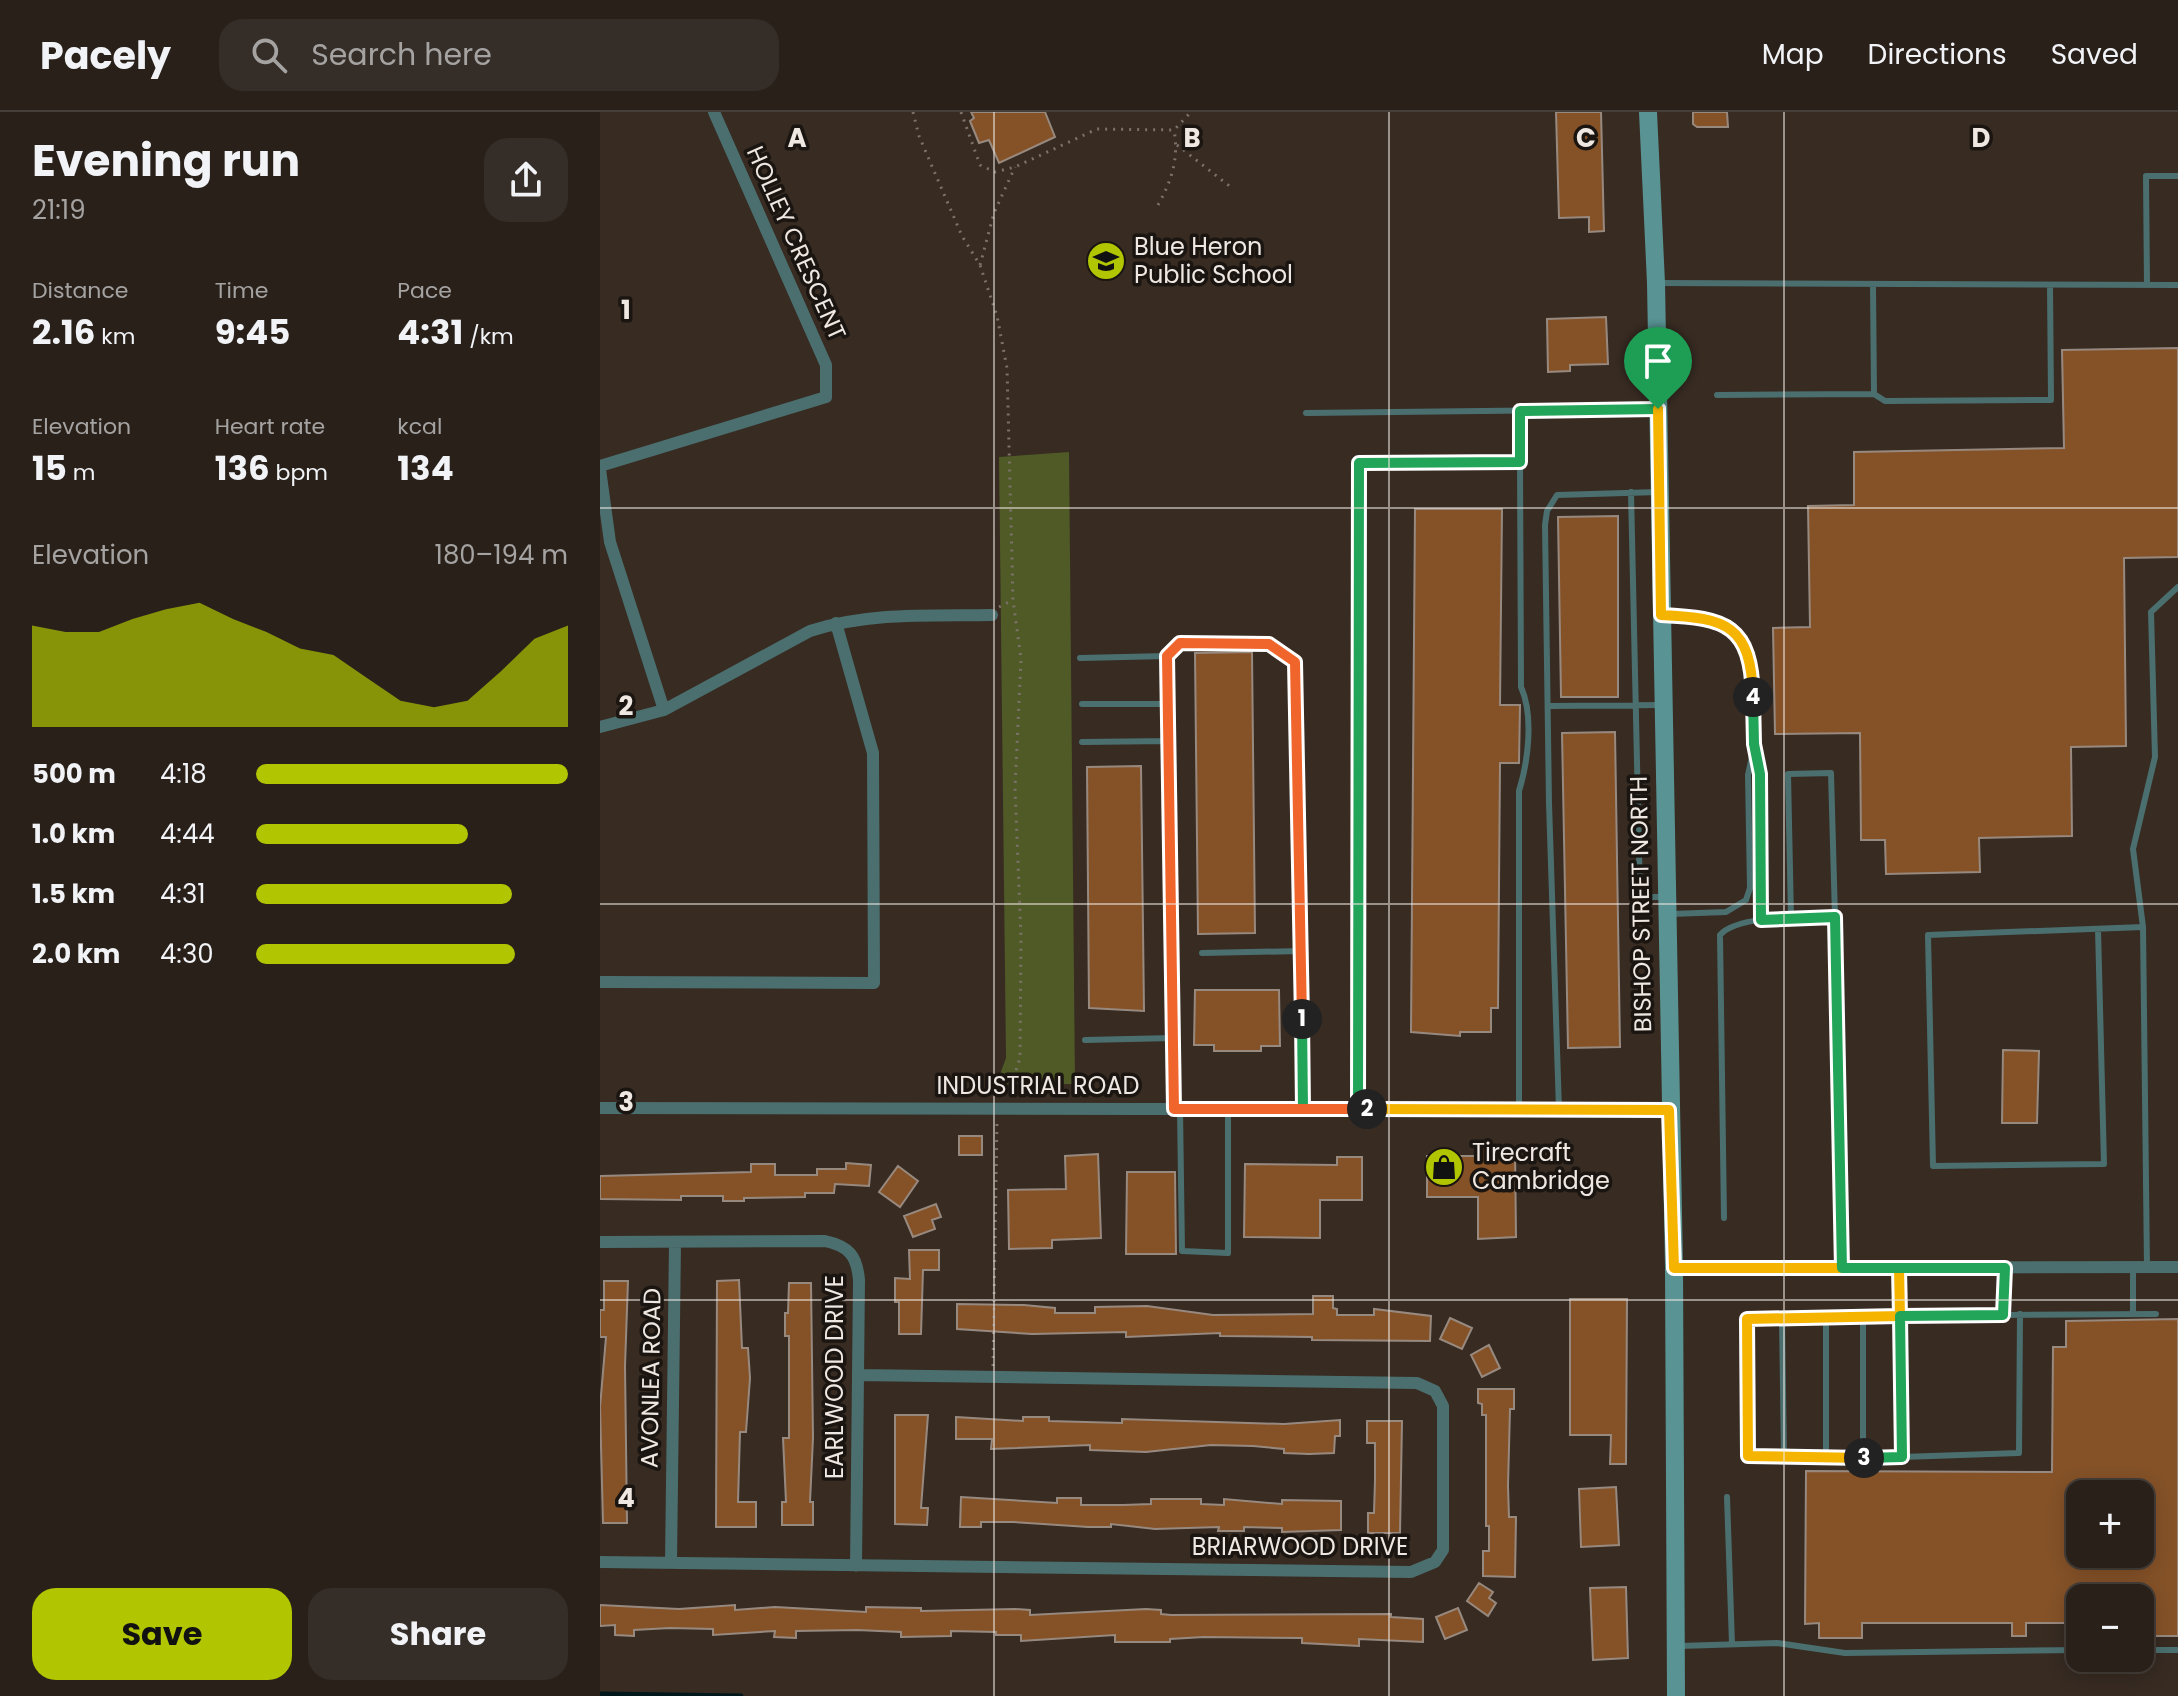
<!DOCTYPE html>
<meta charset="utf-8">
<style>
:root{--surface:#29201a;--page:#352d27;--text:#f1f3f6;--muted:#a5a3a2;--line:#453e39;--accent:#b1c500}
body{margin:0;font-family:Poppins,sans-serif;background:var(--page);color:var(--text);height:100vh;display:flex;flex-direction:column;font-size:30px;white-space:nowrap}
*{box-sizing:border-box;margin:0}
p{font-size:26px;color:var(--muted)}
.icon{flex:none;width:44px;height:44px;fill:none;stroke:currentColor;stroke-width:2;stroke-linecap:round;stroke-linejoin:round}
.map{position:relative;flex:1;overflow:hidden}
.details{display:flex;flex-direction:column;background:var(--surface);width:600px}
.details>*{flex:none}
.buttons{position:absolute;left:1466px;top:1368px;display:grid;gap:16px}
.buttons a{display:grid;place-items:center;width:88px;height:88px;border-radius:16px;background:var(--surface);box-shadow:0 4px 20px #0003,0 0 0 2px var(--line);font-size:40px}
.pin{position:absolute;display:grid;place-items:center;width:68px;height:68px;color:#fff;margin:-82px -34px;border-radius:50% 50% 50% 0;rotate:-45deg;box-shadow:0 0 8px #0007}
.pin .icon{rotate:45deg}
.km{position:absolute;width:40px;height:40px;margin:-20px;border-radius:50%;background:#222;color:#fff;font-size:22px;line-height:40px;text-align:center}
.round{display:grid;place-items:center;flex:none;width:84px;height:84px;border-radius:24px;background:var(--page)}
.headline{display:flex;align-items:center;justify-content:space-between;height:136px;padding:0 32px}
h1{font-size:44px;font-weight:700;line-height:60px}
.metrics{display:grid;grid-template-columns:repeat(3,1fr);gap:12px;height:136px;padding:8px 32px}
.metrics div{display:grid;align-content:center}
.metrics b{font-size:34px;font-weight:700}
.metrics small{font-size:22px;font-weight:400}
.metrics p{font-size:22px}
.chart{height:224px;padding:16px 32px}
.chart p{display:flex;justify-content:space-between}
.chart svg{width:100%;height:144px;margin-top:8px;fill:var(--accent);opacity:.7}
.primary-button{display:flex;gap:16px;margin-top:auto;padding:16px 32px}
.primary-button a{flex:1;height:92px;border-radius:24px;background:var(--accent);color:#111;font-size:32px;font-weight:700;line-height:92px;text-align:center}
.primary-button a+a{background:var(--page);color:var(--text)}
ul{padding:0 32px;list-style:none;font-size:26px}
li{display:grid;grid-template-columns:128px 96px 1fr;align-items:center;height:60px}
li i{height:20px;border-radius:10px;background:var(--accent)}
header{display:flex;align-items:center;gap:48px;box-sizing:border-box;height:112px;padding:0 40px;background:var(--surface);border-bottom:2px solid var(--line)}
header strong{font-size:38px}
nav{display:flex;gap:44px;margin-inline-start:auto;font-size:28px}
.search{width:560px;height:72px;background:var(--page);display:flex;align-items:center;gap:20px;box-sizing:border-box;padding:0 28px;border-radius:24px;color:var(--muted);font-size:30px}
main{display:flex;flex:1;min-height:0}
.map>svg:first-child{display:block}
</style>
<header>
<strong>Pacely</strong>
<div class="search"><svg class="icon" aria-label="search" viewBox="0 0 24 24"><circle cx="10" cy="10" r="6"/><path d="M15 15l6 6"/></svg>Search here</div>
<nav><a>Map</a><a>Directions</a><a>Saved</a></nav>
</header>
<main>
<section class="details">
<div class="headline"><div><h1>Evening run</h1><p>21:19</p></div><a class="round"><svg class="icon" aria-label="share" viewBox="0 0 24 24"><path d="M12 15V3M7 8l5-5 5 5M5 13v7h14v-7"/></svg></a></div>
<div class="metrics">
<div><p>Distance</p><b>2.16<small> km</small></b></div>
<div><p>Time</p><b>9:45</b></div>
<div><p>Pace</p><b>4:31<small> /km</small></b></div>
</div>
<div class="metrics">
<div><p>Elevation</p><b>15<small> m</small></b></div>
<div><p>Heart rate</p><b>136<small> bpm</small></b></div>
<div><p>kcal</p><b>134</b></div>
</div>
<div class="chart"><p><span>Elevation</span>180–194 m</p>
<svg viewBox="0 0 160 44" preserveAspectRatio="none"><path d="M0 44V13L10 15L20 15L30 11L40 8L50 6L60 11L70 15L80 20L90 22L100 29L110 36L120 38L130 36L140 27L150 17L160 13V44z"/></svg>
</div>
<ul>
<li><b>500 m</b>4:18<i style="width:100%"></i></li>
<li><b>1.0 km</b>4:44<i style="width:68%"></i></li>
<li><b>1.5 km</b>4:31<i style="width:82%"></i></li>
<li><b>2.0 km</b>4:30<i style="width:83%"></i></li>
</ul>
<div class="primary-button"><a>Save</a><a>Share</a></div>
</section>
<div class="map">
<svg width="1578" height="1584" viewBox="0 0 1578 1584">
<rect width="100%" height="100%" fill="#372b22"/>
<path fill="#4f5a27" d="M 469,340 L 475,972 L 396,973 L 406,946 L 399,345 Z"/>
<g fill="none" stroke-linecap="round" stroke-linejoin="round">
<path stroke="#00181c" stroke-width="5" d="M 0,1582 L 141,1584"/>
</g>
<path fill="#855228" stroke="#98897f" stroke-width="2" fill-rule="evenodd" d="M 371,0 L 445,0 L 455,25 L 399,51 L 389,28 L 379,31 L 370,9 L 374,6 Z
M 956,0 L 1001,0 L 1004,119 L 989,120 L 989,105 L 959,106 Z
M 1093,0 L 1127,0 L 1128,15 L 1097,15 L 1093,12 Z
M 1006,205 L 1008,252 L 970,253 L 970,259 L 948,260 L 947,207 Z
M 1578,236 L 1578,445 L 1524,446 L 1526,634 L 1471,635 L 1472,724 L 1379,726 L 1380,760 L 1286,762 L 1285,728 L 1261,728 L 1260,621 L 1175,622 L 1173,516 L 1210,515 L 1208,394 L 1254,393 L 1254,340 L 1464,336 L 1462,238 Z
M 815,397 L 902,397 L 900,593 L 920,593 L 919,651 L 900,651 L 898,896 L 891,896 L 891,920 L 860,920 L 860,924 L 811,920 Z
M 1018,404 L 1018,585 L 961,585 L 958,405 Z
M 652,540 L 655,821 L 598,822 L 595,541 Z
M 1015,620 L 1020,935 L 968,936 L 962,621 Z
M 541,654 L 544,899 L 489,896 L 487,655 Z
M 595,878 L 679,878 L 680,934 L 661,934 L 661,939 L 614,939 L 614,933 L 594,933 Z
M 1403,938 L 1439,939 L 1437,1011 L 1402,1011 Z
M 359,1024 L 382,1024 L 382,1043 L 359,1043 Z
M 878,1035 L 915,1036 L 916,1125 L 878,1127 L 878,1085 L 827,1085 L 827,1044 L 878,1044 Z
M 498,1042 L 501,1126 L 452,1128 L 452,1136 L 409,1137 L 408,1078 L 466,1077 L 465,1044 Z
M 737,1045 L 762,1045 L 762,1088 L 720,1088 L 720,1126 L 644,1125 L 645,1052 L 737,1053 Z
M 246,1051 L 271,1053 L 269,1074 L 235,1072 L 234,1081 L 205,1081 L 205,1085 L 144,1086 L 144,1089 L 123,1089 L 123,1084 L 81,1084 L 81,1088 L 0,1087 L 0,1064 L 151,1060 L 151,1052 L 175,1052 L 175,1063 L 217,1063 L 217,1057 L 246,1057 Z
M 298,1054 L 318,1069 L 300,1095 L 279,1080 Z
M 527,1060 L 575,1060 L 576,1142 L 526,1142 Z
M 336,1092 L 341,1105 L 332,1108 L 335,1117 L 313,1125 L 304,1104 Z
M 309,1138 L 339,1138 L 339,1158 L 323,1158 L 321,1222 L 299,1222 L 299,1190 L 295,1190 L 295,1166 L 310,1167 Z
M 139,1168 L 142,1236 L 148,1236 L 150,1266 L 146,1320 L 140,1320 L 138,1390 L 156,1390 L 156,1415 L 116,1415 L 117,1169 Z
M 4,1169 L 28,1169 L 25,1254 L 27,1411 L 3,1411 L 0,1295 L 6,1225 L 0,1225 L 0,1198 L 4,1198 Z
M 189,1171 L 211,1171 L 213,1326 L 210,1390 L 213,1390 L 213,1413 L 182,1413 L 182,1390 L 186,1390 L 183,1326 L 189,1326 L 189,1224 L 185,1224 L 185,1201 L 188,1201 Z
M 713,1184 L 733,1184 L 733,1196 L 737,1197 L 737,1203 L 774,1203 L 774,1197 L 831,1204 L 830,1229 L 712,1228 L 712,1225 L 620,1224 L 620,1221 L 526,1225 L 526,1220 L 432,1222 L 357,1217 L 357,1192 L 424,1193 L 455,1196 L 455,1201 L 495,1201 L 495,1195 L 547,1194 L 613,1203 L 713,1202 Z
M 970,1187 L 1027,1187 L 1026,1352 L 1010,1352 L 1011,1323 L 970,1323 Z
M 850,1206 L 872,1216 L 862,1237 L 840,1227 Z
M 1578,1207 L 1578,1524 L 1540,1524 L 1540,1486 L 1480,1486 L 1480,1511 L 1426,1511 L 1426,1524 L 1412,1524 L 1412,1511 L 1262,1511 L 1262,1526 L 1219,1526 L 1219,1511 L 1205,1512 L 1206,1359 L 1452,1360 L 1453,1235 L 1466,1235 L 1466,1209 ZM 1480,1382 L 1540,1382 L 1540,1442 L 1480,1442 Z
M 889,1233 L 900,1256 L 882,1265 L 871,1243 Z
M 878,1277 L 914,1277 L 914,1297 L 910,1297 L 908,1374 L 909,1405 L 916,1405 L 915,1465 L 883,1464 L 883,1439 L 889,1439 L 889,1414 L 886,1414 L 886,1303 L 882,1303 L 882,1292 L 878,1291 Z
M 295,1303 L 328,1303 L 321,1396 L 328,1396 L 327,1413 L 295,1412 Z
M 356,1305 L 423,1309 L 423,1305 L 449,1305 L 449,1309 L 522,1311 L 522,1307 L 684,1312 L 740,1308 L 740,1324 L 735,1324 L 734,1341 L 709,1342 L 684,1341 L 684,1337 L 653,1334 L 611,1333 L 546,1340 L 490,1338 L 490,1333 L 391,1337 L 392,1327 L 356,1327 Z
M 767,1309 L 802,1309 L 800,1421 L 768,1421 L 768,1401 L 774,1401 L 775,1368 L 775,1331 L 767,1331 Z
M 1016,1375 L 1019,1433 L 981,1435 L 979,1377 Z
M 361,1385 L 457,1391 L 457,1386 L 481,1386 L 481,1393 L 523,1393 L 551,1392 L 551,1387 L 601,1387 L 601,1392 L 624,1393 L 624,1387 L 682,1392 L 682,1388 L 741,1389 L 741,1418 L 682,1420 L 682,1416 L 644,1415 L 644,1419 L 618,1419 L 619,1415 L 555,1417 L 511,1412 L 511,1415 L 488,1415 L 413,1410 L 381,1410 L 381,1415 L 360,1415 Z
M 879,1471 L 893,1480 L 889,1486 L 896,1491 L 888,1504 L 867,1489 Z
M 1026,1475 L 1028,1546 L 993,1548 L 990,1476 Z
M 0,1493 L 79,1497 L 135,1493 L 135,1498 L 175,1495 L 266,1500 L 266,1495 L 321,1496 L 321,1499 L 415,1497 L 430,1498 L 430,1503 L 546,1497 L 561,1498 L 561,1502 L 571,1503 L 791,1502 L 791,1505 L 823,1507 L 823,1530 L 759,1527 L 759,1534 L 702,1531 L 702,1526 L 604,1525 L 570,1527 L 570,1530 L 515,1530 L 515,1523 L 421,1529 L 421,1523 L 396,1523 L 396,1520 L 351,1519 L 351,1524 L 301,1525 L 301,1520 L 257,1518 L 196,1519 L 196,1526 L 174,1525 L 175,1519 L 113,1523 L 113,1517 L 70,1516 L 34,1518 L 34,1524 L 15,1523 L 15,1513 L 0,1514 Z
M 858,1496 L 867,1518 L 845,1527 L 836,1505 Z"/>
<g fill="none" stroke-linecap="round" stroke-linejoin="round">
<path stroke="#7d726a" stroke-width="3" stroke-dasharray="2 6" stroke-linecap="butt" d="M 313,0 L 319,24 L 362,124 L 380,153 L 397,204 L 407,256 L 413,488 L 421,547 L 415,676 L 421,826 L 420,946 L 413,968 L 405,981 L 397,983
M 361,0 L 380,53 L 395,60 L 415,55 L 497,17 L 574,18 L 591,0
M 577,33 L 632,76
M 558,93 C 572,68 579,46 574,18
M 380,153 L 394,101 L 415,55
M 399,495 L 413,488
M 393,1254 L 397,1009"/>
<path stroke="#4b6f6f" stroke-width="6" d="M 1058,171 L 1578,173
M 1547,173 L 1546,64 L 1578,64
M 1274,282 L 1285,289 L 1451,288 L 1450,173
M 1117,283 L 1274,282 L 1273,174
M 920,299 L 920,350
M 706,301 L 1054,297
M 1031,380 L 1040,785 L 1063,785
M 1064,503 C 1100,505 1132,504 1148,542 L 1160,662 L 1161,808
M 567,544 L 580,531 L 669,532 L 695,550 L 703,997
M 480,546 L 567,544 L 574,997
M 482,592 L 568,592
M 949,594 L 1062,593
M 482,630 L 569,629
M 1071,802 L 1126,800 L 1146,788 L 1150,776 L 1148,663 L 1154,635
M 1235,805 L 1242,1156
M 1498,817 L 1504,1052 L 1333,1054 L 1328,823 L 1543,815
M 602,841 L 701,839
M 485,928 L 573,926
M 758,996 L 759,351 L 920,350 L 921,575 C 934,604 928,650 919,679 L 919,997
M 580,997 L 582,1139 L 628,1141 L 628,997
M 959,998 L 949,691 L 945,413 L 947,399 L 957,383 L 1059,380
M 1124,1106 L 1120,823 C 1138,802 1208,806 1235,805 L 1231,661 L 1188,662 L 1191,806
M 1533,1155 L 1533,1202
M 1547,1155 L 1543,815 L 1533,737 L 1555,645 L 1551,500 L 1578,475
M 1299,1156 L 1302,1345
M 1405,1156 L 1403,1203 L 1556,1202
M 1403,1203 L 1147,1207 L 1148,1344 L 1302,1345 L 1419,1341 L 1420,1202
M 1226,1205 L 1226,1345
M 1182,1206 L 1184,1345
M 1263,1346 L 1263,1204
M 1127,1385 L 1132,1532
M 1079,1534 L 1177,1531 L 1245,1541 L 1480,1538
M 1540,1538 L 1578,1538"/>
<path stroke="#4b6f6f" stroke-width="12" d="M 0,354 L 226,285 L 226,253 L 114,0
M 0,357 L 10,430 L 64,598
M 0,615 L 64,598 L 210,519 C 268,500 331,504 392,503
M 0,870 L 274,871 L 273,641 L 236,511
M 0,996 L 1069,998
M 0,1130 L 225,1129 C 249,1134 257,1144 259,1168 L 256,1454
M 1074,1156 L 1578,1155
M 0,1450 L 811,1460 L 835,1450 L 843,1438 L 843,1294 L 835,1279 L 817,1271 L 258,1263
M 71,1451 L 75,1131"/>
<path stroke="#599394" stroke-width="18" d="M 1048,0 L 1056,171 L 1074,1156 L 1076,1584"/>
</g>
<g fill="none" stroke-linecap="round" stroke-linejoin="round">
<g stroke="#fff" stroke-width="16">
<path id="split-1" d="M 702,907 L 703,997 L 758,997 L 759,351 L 920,350 L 920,299 L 1058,297"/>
</g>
<g stroke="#fff" stroke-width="16">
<path id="split-2" d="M 702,907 L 695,550 L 669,532 L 580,531 L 567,544 L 574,997 L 767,997"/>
</g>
<g stroke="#fff" stroke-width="16">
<path id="split-3" d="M 767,997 L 1069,998 L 1074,1156 L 1299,1156 L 1300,1204 L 1147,1207 L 1148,1344 L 1264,1346"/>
</g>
<g stroke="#fff" stroke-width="16">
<path id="split-4" d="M 1153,585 L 1154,632 L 1160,662 L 1161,808 L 1235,805 L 1242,1156 L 1405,1156 L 1403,1203 L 1300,1204 L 1302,1345 L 1264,1346"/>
</g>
<g stroke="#fff" stroke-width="16">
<path id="split-5" d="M 1058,297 L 1061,503 C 1127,506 1151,513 1153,585"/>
</g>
<use href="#split-1" stroke="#22a559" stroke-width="10"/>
<use href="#split-2" stroke="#f0652b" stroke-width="10"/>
<use href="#split-3" stroke="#f5b400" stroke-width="10"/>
<use href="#split-4" stroke="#22a559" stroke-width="10"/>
<use href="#split-5" stroke="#f5b400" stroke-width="10"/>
</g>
<path fill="none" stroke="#efe7e1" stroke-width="2" stroke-opacity="0.55" d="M 394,0 L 394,1584M 789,0 L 789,1584M 1184,0 L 1184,1584M 0,396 L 1578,396M 0,792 L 1578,792M 0,1188 L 1578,1188"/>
<defs>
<g id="school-disc" transform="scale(2)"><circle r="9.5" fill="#b1c500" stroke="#1a1511"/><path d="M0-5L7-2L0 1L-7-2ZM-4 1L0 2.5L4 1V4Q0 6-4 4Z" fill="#111"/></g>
<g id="shop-disc" transform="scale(2)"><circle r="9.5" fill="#b1c500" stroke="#1a1511"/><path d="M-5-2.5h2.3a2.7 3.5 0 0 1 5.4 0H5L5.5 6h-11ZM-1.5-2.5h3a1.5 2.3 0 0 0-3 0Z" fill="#111"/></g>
</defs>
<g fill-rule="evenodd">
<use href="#school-disc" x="506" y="149"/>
<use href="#shop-disc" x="844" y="1055"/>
</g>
<g text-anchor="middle" stroke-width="7" stroke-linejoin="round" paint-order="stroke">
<g font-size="24" fill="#efe7e1" stroke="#1a1511">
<text transform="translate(196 131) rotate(66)" y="8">HOLLEY CRESCENT</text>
<text transform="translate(1041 792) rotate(-91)" y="8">BISHOP STREET NORTH</text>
<text x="438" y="982">INDUSTRIAL ROAD</text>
<text transform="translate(235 1265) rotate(-90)" y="8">EARLWOOD DRIVE</text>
<text transform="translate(51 1266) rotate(-89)" y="8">AVONLEA ROAD</text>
<text x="700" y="1443">BRIARWOOD DRIVE</text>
</g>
<g font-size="24" fill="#efe7e1" stroke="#1a1511" text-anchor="start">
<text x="534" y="143">Blue Heron<tspan x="534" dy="28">Public School</tspan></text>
<text x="872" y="1049">Tirecraft<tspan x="872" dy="28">Cambridge</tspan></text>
</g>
</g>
<g font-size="26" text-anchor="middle" font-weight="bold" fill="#efe7e1" stroke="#1a1511" stroke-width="7" stroke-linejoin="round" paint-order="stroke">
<text x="197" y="35">A</text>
<text x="592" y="35">B</text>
<text x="986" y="35">C</text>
<text x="1381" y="35">D</text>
<text x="26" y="207">1</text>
<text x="26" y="603">2</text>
<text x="26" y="999">3</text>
<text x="26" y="1395">4</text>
</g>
</svg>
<div class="buttons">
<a>+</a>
<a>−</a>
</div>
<div class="pin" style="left:1058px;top:297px;background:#1e9e55"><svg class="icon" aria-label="arrive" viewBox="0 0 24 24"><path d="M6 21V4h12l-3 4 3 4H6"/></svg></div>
<b class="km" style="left:702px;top:907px">1</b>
<b class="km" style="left:767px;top:997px">2</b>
<b class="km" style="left:1264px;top:1346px">3</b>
<b class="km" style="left:1153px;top:585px">4</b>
</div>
</main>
